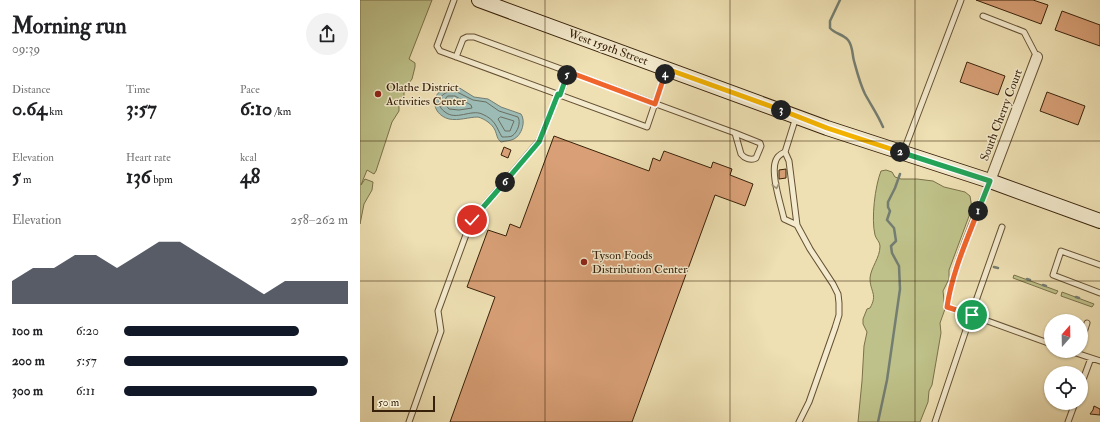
<!DOCTYPE html>
<meta charset="utf-8">
<style>
:root{--surface:#fff;--page:#f2f2f2;--text:#202124;--muted:#757577;--accent:#111827}
body{margin:0;font-family:"IM FELL Double Pica",serif;background:var(--page);color:var(--text);height:100vh;display:flex;flex-direction:column;font-size:15px;white-space:nowrap}
*{box-sizing:border-box;margin:0}
p{font-size:13px;color:var(--muted)}
.icon{flex:none;width:22px;height:22px;fill:none;stroke:currentColor;stroke-width:2;stroke-linecap:round;stroke-linejoin:round}
.map{position:relative;flex:1;overflow:hidden}
.drawer{display:flex;flex-direction:column;background:var(--surface);width:360px}
.drawer>*{flex:none}
.needle{width:26px;rotate:20deg}
.controls{position:absolute;left:684px;top:314px;display:grid;gap:8px}
.controls a{display:grid;place-items:center;width:44px;height:44px;border-radius:50%;background:var(--surface);box-shadow:0 1px 3px #0004;font-size:20px}
.scale{position:absolute;left:12px;bottom:10px;width:63px;box-sizing:border-box;padding-left:4px;border:2px solid #38210a;border-top:0;font-size:11px;line-height:14px;white-space:nowrap;color:#38210a;-webkit-text-stroke:3px #f4ebce;paint-order:stroke}
.pin{position:absolute;display:grid;place-items:center;width:34px;height:34px;color:#fff;margin:-17px;border:2px solid #fff;border-radius:50%;box-shadow:0 1px 4px #0007}
.km{position:absolute;width:20px;height:20px;margin:-10px;border-radius:50%;background:#222;color:#fff;font-size:11px;line-height:20px;text-align:center}
.round{display:grid;place-items:center;flex:none;width:42px;height:42px;border-radius:21px;background:var(--page)}
.headline{display:flex;align-items:center;justify-content:space-between;height:68px;padding:0 12px}
h1{font-size:22px;font-weight:700;line-height:30px}
.metrics{display:grid;grid-template-columns:repeat(3,1fr);gap:6px;height:68px;padding:4px 12px}
.metrics div{display:grid;align-content:center}
.metrics b{font-size:20px;font-weight:700}
.metrics small{font-size:11px;font-weight:400}
.metrics p{font-size:11px}
.chart{height:112px;padding:8px 12px}
.chart p{display:flex;justify-content:space-between}
.chart svg{width:100%;height:72px;margin-top:4px;fill:var(--accent);opacity:.7}
ul{padding:0 12px;list-style:none;font-size:13px}
li{display:grid;grid-template-columns:64px 48px 1fr;align-items:center;height:30px}
li i{height:10px;border-radius:5px;background:var(--accent)}
main{display:flex;flex:1;min-height:0}
.map>svg:first-child{display:block}
</style>
<main>
<section class="drawer">
<div class="headline"><div><h1>Morning run</h1><p>09:39</p></div><a class="round"><svg class="icon" aria-label="share" viewBox="0 0 24 24"><path d="M12 15V3M7 8l5-5 5 5M5 13v7h14v-7"/></svg></a></div>
<div class="metrics">
<div><p>Distance</p><b>0.64<small> km</small></b></div>
<div><p>Time</p><b>3:57</b></div>
<div><p>Pace</p><b>6:10<small> /km</small></b></div>
</div>
<div class="metrics">
<div><p>Elevation</p><b>5<small> m</small></b></div>
<div><p>Heart rate</p><b>136<small> bpm</small></b></div>
<div><p>kcal</p><b>48</b></div>
</div>
<div class="chart"><p><span>Elevation</span>258–262 m</p>
<svg viewBox="0 0 160 44" preserveAspectRatio="none"><path d="M0 44V30L10 22L20 22L30 14L40 14L50 22L60 14L70 6L80 6L90 14L100 22L110 30L120 38L130 30L140 30L150 30L160 30V44z"/></svg>
</div>
<ul>
<li><b>100 m</b>6:20<i style="width:78%"></i></li>
<li><b>200 m</b>5:57<i style="width:100%"></i></li>
<li><b>300 m</b>6:11<i style="width:86%"></i></li>
</ul>
</section>
<div class="map">
<svg width="740" height="422" viewBox="0 0 740 422">
<rect width="100%" height="100%" fill="#eee0b3"/>
<filter id="stains"><feTurbulence type="fractalNoise" baseFrequency=".005" numOctaves="4"/><feColorMatrix values="0 0 0 0 .2 0 0 0 0 .09 0 0 0 0 .02 0 0 0 .5 -.17"/></filter>
<radialGradient id="worn" r=".72"><stop offset=".6" stop-color="#630" stop-opacity="0"/><stop offset="1" stop-color="#630" stop-opacity=".3"/></radialGradient>
<path fill="#bec189" stroke="#7b714a" d="M 0,0 L 72,0 L 49,59 L 55,63 L 55,67 L 52,79 L 45,88 L 44,91 L 44,96 L 39,105 L 39,111 L 32,122 L 16,171 L 14,174 L 7,170 L 1,185 L 5,179 L 13,182 L 12,190 L 4,204 L 0,224 Z
M 526,170 L 532,172 L 535,177 L 541,179 L 557,179 L 573,181 L 584,187 L 605,192 L 610,196 L 612,208 L 589,270 L 589,279 L 583,291 L 585,309 L 580,323 L 581,333 L 572,385 L 569,391 L 568,402 L 560,422 L 498,422 L 502,381 L 504,346 L 507,332 L 503,324 L 503,319 L 507,309 L 510,308 C 518,294 510,292 510,278 C 511,267 520,258 520,246 C 520,242 516,239 515,235 C 511,219 515,186 521,171 Z
M 654,275 L 698,291 L 696,294 L 653,278 Z
M 702,292 L 734,304 L 732,307 L 701,296 Z"/>
<path fill="#9cbbb5" stroke="#747d71" d="M 91,87 L 98,87 L 114,97 L 128,99 L 141,107 L 161,114 C 166,121 162,135 154,139 C 150,141 145,141 141,142 C 137,139 137,135 135,130 C 132,124 125,119 118,117 C 109,117 99,121 89,119 C 70,114 69,90 91,87 Z"/>
<g fill="none" stroke-linecap="round" stroke-linejoin="round">
<path stroke="#6a6e60" stroke-width="1" d="M 92,91 L 97,92 L 113,100 L 126,102 L 139,111 L 158,117 C 161,122 158,132 152,136 C 150,137 145,137 142,137 C 136,127 136,120 122,114 C 111,109 96,121 85,112 C 74,104 79,93 92,91 Z
M 88,96 L 95,96 L 111,105 L 112,108 L 99,110 L 89,109 L 85,104 L 84,101 Z
M 141,117 L 154,121 L 150,131 L 145,131 L 138,119 L 139,118 Z"/>
<path stroke="#747d71" stroke-width="2.5" d="M 480,0 L 470,21 L 470,28 C 475,34 483,34 488,40 C 493,46 492,54 494,61 C 497,72 500,84 505,94 C 511,105 518,115 523,127
M 634,267 L 638,268
M 667,279 L 670,280
M 683,285 L 686,286
M 716,297 L 719,298
M 518,422 L 527,380 L 540,289 L 539,266 L 532,253 L 531,246 L 536,241 L 534,228 L 527,220 L 530,211 L 528,207 L 528,202 L 535,188 L 540,174"/>
</g>
<path fill="#d9a077" stroke="#38210a" d="M 616,0 L 673,0 L 688,5 L 681,24 Z
M 702,11 L 740,25 L 740,46 L 695,30 Z
M 607,62 L 645,76 L 638,95 L 600,82 Z
M 687,92 L 725,106 L 718,125 L 680,111 Z
M 194,136 L 289,171 L 293,158 L 300,161 L 304,151 L 351,168 L 353,162 L 372,169 L 370,175 L 393,184 L 385,206 L 355,195 L 272,422 L 90,422 L 135,297 L 107,287 L 128,230 L 146,236 L 150,224 L 160,228 Z
M 144,147 L 151,150 L 148,158 L 141,155 Z
M 426,169 L 426,178 L 419,179 L 419,170 Z
M 734,406 L 740,409 L 740,415 L 730,414 L 733,410 Z"/>
<g fill="none" stroke-linecap="round" stroke-linejoin="round">
<g stroke="#665134" stroke-width="7">
<path id="lane" d="M 94,0 L 77,46 L 80,51 L 287,127 L 306,71
M 623,16 L 664,32 L 677,57
M 96,57 L 103,39 L 107,37 L 114,37 L 375,133 L 381,154 C 384,158 391,161 396,158 L 401,146 L 400,143 L 375,133
M 200,95 L 209,72
M 436,117 L 425,152 L 429,161 L 437,225 L 450,249 L 473,284 L 478,294 L 479,303 L 479,315 L 475,328 L 449,402 L 439,422
M 425,152 C 421,154 418,155 416,160 C 410,173 421,205 424,219 L 437,225
M 543,153 L 601,0
M 642,227 L 611,315 L 691,344
M 740,265 L 701,251 L 693,275 L 740,293
M 721,342 L 727,323
M 710,351 L 740,361
M 721,385 L 731,358
M 49,422 L 81,331 L 78,311 L 107,232 L 112,220 L 179,141 L 198,94
M 575,422 L 611,315 L 587,307 C 593,267 613,219 630,182
M 708,422 L 715,403"/>
</g>
<g stroke="#665134" stroke-width="12">
<path id="street" d="M 630,181 L 677,57"/>
</g>
<g stroke="#38210a" stroke-width="16">
<path id="secondary" d="M 119,0 L 467,128 L 630,181 L 740,221"/>
</g>
<use href="#lane" stroke="#f4ebce" stroke-width="5"/>
<use href="#street" stroke="#f4ebce" stroke-width="10"/>
<use href="#secondary" stroke="#f4ebce" stroke-width="14"/>
</g>
<defs><path id="oneway-chevron" d="M-2-3.5L2.5 0L-2 3.5" fill="none" stroke-width="1.6" stroke-linecap="round" stroke-linejoin="round"/></defs>
<use stroke="#9f9076" href="#oneway-chevron" transform="translate(416 186) rotate(77)"/>
<g fill="none" stroke-linecap="round" stroke-linejoin="round">
<g stroke="#fff" stroke-width="8">
<path id="split-1" d="M 612,315 L 587,307 C 592,273 606,242 618,211"/>
</g>
<g stroke="#fff" stroke-width="8">
<path id="split-2" d="M 540,152 L 630,181 L 618,211"/>
</g>
<g stroke="#fff" stroke-width="8">
<path id="split-3" d="M 421,110 L 467,128 L 540,152"/>
</g>
<g stroke="#fff" stroke-width="8">
<path id="split-4" d="M 305,74 L 307,69 L 421,110"/>
</g>
<g stroke="#fff" stroke-width="8">
<path id="split-5" d="M 207,75 L 209,72 L 295,104 L 305,74"/>
</g>
<g stroke="#fff" stroke-width="8">
<path id="split-6" d="M 145,182 L 179,142 L 198,94 L 200,95 L 207,75"/>
</g>
<g stroke="#fff" stroke-width="8">
<path id="split-7" d="M 112,220 L 145,182"/>
</g>
<use href="#split-1" stroke="#f0652b" stroke-width="5"/>
<use href="#split-2" stroke="#22a559" stroke-width="5"/>
<use href="#split-3" stroke="#f5b400" stroke-width="5"/>
<use href="#split-4" stroke="#f5b400" stroke-width="5"/>
<use href="#split-5" stroke="#f0652b" stroke-width="5"/>
<use href="#split-6" stroke="#22a559" stroke-width="5"/>
<use href="#split-7" stroke="#22a559" stroke-width="5"/>
</g>
<path fill="none" stroke="#38210a" stroke-width="1" stroke-opacity="0.55" d="M 185,0 L 185,422M 370,0 L 370,422M 555,0 L 555,422M 0,141 L 740,141M 0,281 L 740,281"/>
<g fill="#8f2418" stroke="#f4ebce" stroke-width="1.5">
<circle cx="18" cy="94" r="4"/>
<circle cx="224" cy="262" r="4"/>
</g>
<g text-anchor="middle" stroke-width="3" stroke-linejoin="round" paint-order="stroke">
<g font-size="12" fill="#38210a" stroke="#f4ebce">
<text transform="translate(248 47) rotate(20)" y="4">West 159th Street</text>
<text transform="translate(641 115) rotate(-69)" y="4">South Cherry Court</text>
</g>
<g font-size="12" fill="#38210a" stroke="#f4ebce" text-anchor="start">
<text x="26" y="91">Olathe District<tspan x="26" dy="14">Activities Center</tspan></text>
<text x="232" y="259">Tyson Foods<tspan x="232" dy="14">Distribution Center</tspan></text>
</g>
</g>
<rect width="100%" height="100%" filter="url(#stains)"/>
<rect width="100%" height="100%" fill="url(#worn)"/>
</svg>
<div class="controls">
<a><svg class="needle" viewBox="-14 -14 28 28"><path d="M0-13l5 13h-10z" fill="#e53935"/><path d="M0 13l5-13h-10z" fill="#757577"/></svg></a>
<a><svg class="icon" aria-label="locate" viewBox="0 0 24 24"><circle cx="12" cy="12" r="6"/><path d="M12 2v4M12 18v4M2 12h4M18 12h4"/></svg></a>
</div>
<div class="scale">50 m</div>
<div class="pin" style="left:612px;top:315px;background:#1e9e55"><svg class="icon" aria-label="arrive" viewBox="0 0 24 24"><path d="M6 21V4h12l-3 4 3 4H6"/></svg></div>
<div class="pin" style="left:112px;top:220px;background:#d93025"><svg class="icon" aria-label="check" viewBox="0 0 24 24"><path d="M5 12l5 5 9-10"/></svg></div>
<b class="km" style="left:618px;top:211px">1</b>
<b class="km" style="left:540px;top:152px">2</b>
<b class="km" style="left:421px;top:110px">3</b>
<b class="km" style="left:305px;top:74px">4</b>
<b class="km" style="left:207px;top:75px">5</b>
<b class="km" style="left:145px;top:182px">6</b>
</div>
</main>
